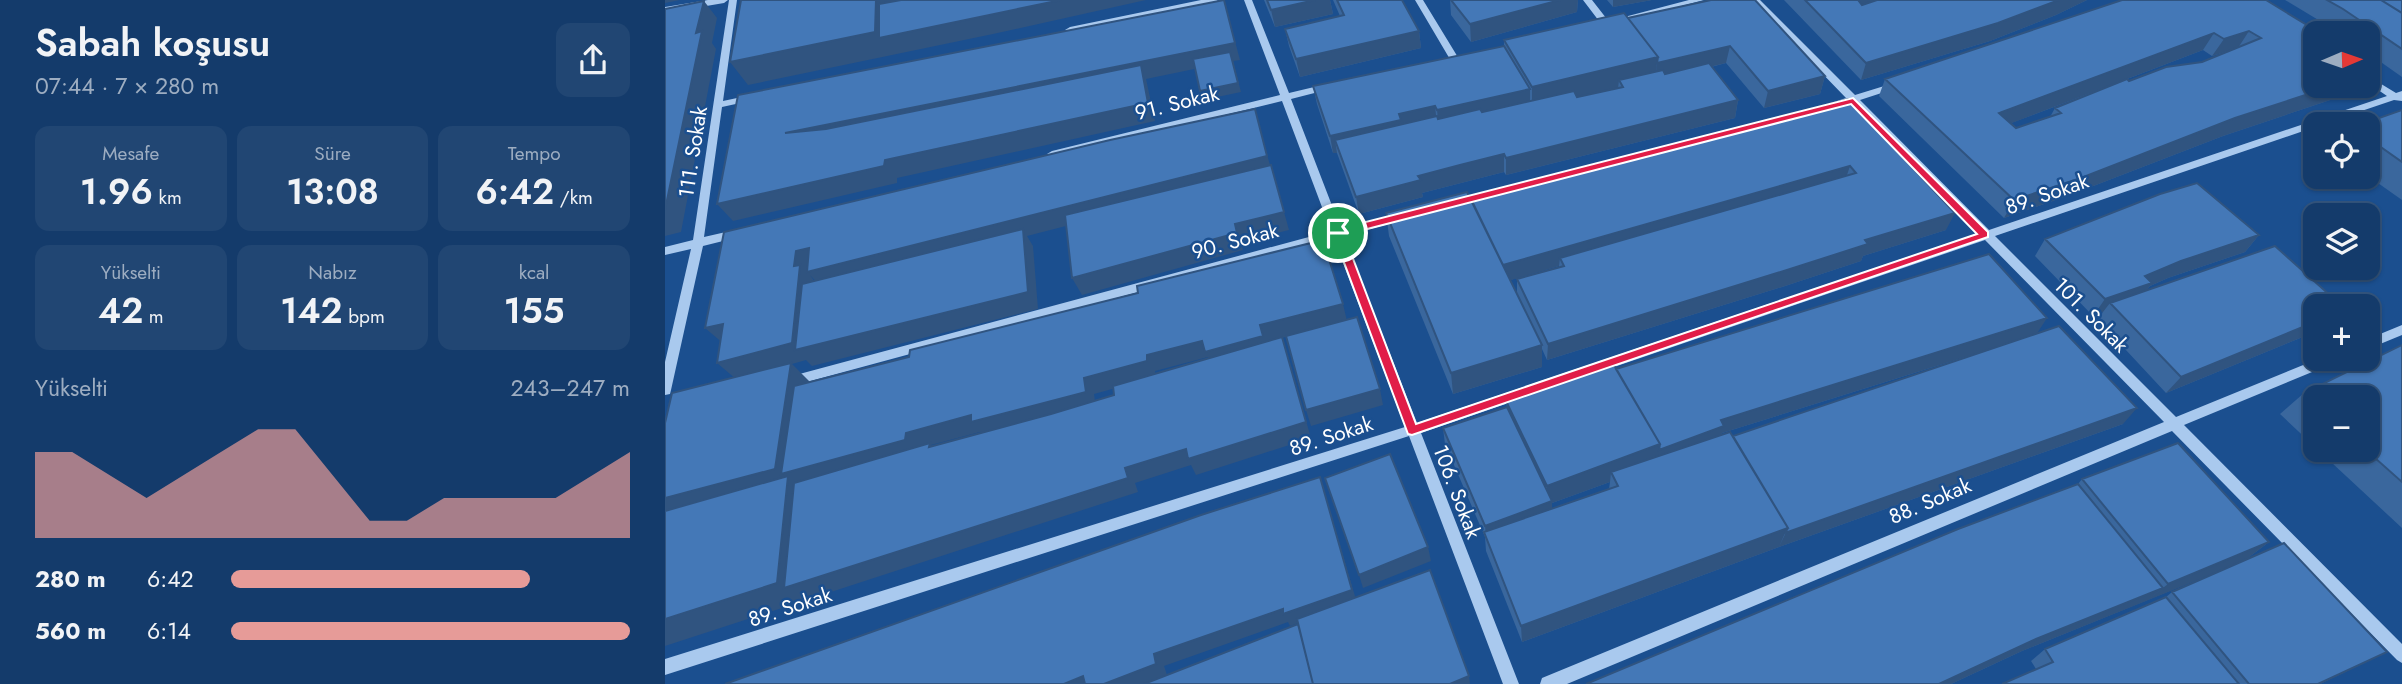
<!DOCTYPE html>
<html lang="tr">
<meta charset="utf-8">
<style>
:root{--surface:#143b6b;--page:#214673;--text:#f1f3f6;--muted:#9dadc1;--line:#33557e;--accent:#e69b98}
body{margin:0;font-family:Jost,sans-serif;background:var(--page);color:var(--text);height:100vh;display:flex;flex-direction:column;font-size:26px;white-space:nowrap}
*{box-sizing:border-box;margin:0}
p{font-size:23px;color:var(--muted)}
.icon{flex:none;width:38px;height:38px;fill:none;stroke:currentColor;stroke-width:2;stroke-linecap:round;stroke-linejoin:round}
.map{position:relative;flex:1;overflow:hidden}
.details{display:flex;flex-direction:column;background:var(--surface);width:665px}
.details>*{flex:none}
.needle{width:46px;rotate:88deg}
.tools{position:absolute;left:1638px;top:21px;display:grid;gap:14px}
.tools a{display:grid;place-items:center;width:77px;height:77px;border-radius:14px;background:var(--surface);box-shadow:0 2px 5px #0004,0 0 0 2px var(--line);font-size:35px}
.pin{position:absolute;display:grid;place-items:center;width:60px;height:60px;color:#fff;margin:-30px;border:4px solid #fff;border-radius:50%;box-shadow:0 2px 7px #0007}
.round{display:grid;place-items:center;flex:none;width:74px;height:74px;border-radius:14px;background:var(--page)}
.overview{display:flex;align-items:center;justify-content:space-between;height:119px;padding:0 35px}
h1{font-size:38px;font-weight:600;line-height:52px}
.figures{display:grid;grid-template-columns:repeat(3,1fr);gap:10px;height:119px;padding:7px 35px}
.figures div{display:grid;align-content:center;border-radius:14px;background:var(--page);text-align:center}
.figures b{font-size:35px;font-weight:600}
.figures small{font-size:19px;font-weight:400}
.figures p{font-size:19px}
.chart{height:196px;padding:14px 35px}
.chart p{display:flex;justify-content:space-between}
.chart svg{width:100%;height:126px;margin-top:7px;fill:var(--accent);opacity:.7}
ul{padding:0 35px;list-style:none;font-size:23px}
li{display:grid;grid-template-columns:112px 84px 1fr;align-items:center;height:52px}
li i{height:18px;border-radius:9px;background:var(--accent)}
main{display:flex;flex:1;min-height:0}
.map>svg:first-child{display:block}
</style>
<main>
<section class="details">
<div class="overview"><div><h1>Sabah koşusu</h1><p>07:44 · 7 × 280 m</p></div><a class="round"><svg class="icon" aria-label="share" viewBox="0 0 24 24"><path d="M12 15V3M7 8l5-5 5 5M5 13v7h14v-7"/></svg></a></div>
<div class="figures">
<div><p>Mesafe</p><b>1.96<small> km</small></b></div>
<div><p>Süre</p><b>13:08</b></div>
<div><p>Tempo</p><b>6:42<small> /km</small></b></div>
</div>
<div class="figures">
<div><p>Yükselti</p><b>42<small> m</small></b></div>
<div><p>Nabız</p><b>142<small> bpm</small></b></div>
<div><p>kcal</p><b>155</b></div>
</div>
<div class="chart"><p><span>Yükselti</span>243–247 m</p>
<svg viewBox="0 0 160 44" preserveAspectRatio="none"><path d="M0 44V14L10 14L20 22L30 30L40 22L50 14L60 6L70 6L80 22L90 38L100 38L110 30L120 30L130 30L140 30L150 22L160 14V44z"/></svg>
</div>
<ul>
<li><b>280 m</b>6:42<i style="width:75%"></i></li>
<li><b>560 m</b>6:14<i style="width:100%"></i></li>
</ul>
</section>
<div class="map">
<svg width="1737" height="684" viewBox="0 0 1737 684">
<rect width="100%" height="100%" fill="#1b4f8f"/>
<g fill="none" stroke-linecap="round" stroke-linejoin="round">
<path fill="#a9c9ee" fill-rule="evenodd" d="M 43,0 L 63,0 L 59,3 L 0,13 L 0,7 Z
M 64,0 L 72,0 L 58,101 L 86,95 L 91,98 L 89,100 L 57,107 L 39,237 L 74,229 L 80,233 L 78,236 L 38,246 L 6,390 L 5,394 L 0,395 L 0,362 L 26,249 L 0,255 L 0,247 L 28,240 Z
M 536,0 L 553,0 L 549,3 L 405,33 L 400,30 L 405,27 Z
M 579,0 L 587,0 L 624,93 L 666,83 L 671,86 L 669,88 L 626,99 L 676,229 L 738,212 L 743,216 L 742,219 L 679,236 L 752,423 L 1314,233 L 1186,103 L 1169,108 L 1166,107 L 1166,103 L 1181,98 L 1086,0 L 1095,0 L 1190,95 L 1229,83 L 1235,83 L 1235,87 L 1195,100 L 1324,230 L 1722,96 L 1703,83 L 1703,76 L 1731,93 L 1737,91 L 1737,101 L 1729,100 L 1658,124 L 1650,124 L 1650,127 L 1330,236 L 1511,417 L 1653,359 L 1671,359 L 1669,363 L 1519,425 L 1737,644 L 1737,663 L 1732,660 L 1507,431 L 902,684 L 875,684 L 877,678 L 1499,422 L 1320,240 L 756,433 L 854,684 L 838,684 L 744,436 L 0,675 L 0,659 L 740,427 L 669,239 L 127,386 L 123,385 L 121,381 L 123,377 L 127,376 L 666,231 L 617,101 L 387,157 L 382,154 L 387,151 L 615,95 Z
M 750,0 L 758,0 L 794,59 L 792,61 L 786,61 Z
M 918,0 L 927,0 L 945,23 L 943,25 L 937,25 Z
M 1024,0 L 1039,0 L 949,24 L 944,21 Z
M 1737,325 L 1737,335 L 1703,349 L 1703,339 Z"/>
</g>
<path fill="#3a679d" fill-rule="evenodd" d="M 599,0 L 665,0 L 668,14 L 610,27 Z
M 668,0 L 737,0 L 754,31 L 756,48 L 635,77 L 624,46 L 620,29 L 675,16 Z
M 785,0 L 913,0 L 912,12 L 806,42 L 786,15 Z
M 942,0 L 987,0 L 948,7 Z
M 1046,0 L 1160,76 L 1155,94 L 1099,108 L 1061,63 L 1046,67 L 1073,100 L 1070,118 L 841,175 L 839,172 L 757,193 L 758,197 L 694,214 L 672,153 L 668,153 L 652,104 L 648,86 L 839,46 L 839,40 L 963,18 Z
M 1119,0 L 1422,0 L 1391,15 L 1325,41 L 1196,80 Z
M 1601,0 L 1701,88 L 1558,136 L 1405,195 L 1339,218 L 1214,96 L 1220,79 ZM 1538,50 L 1547,56 L 1564,51 L 1537,62 L 1464,81 L 1462,79 ZM 1450,84 L 1390,108 L 1385,117 L 1351,128 L 1346,123 Z
M 1620,0 L 1737,0 L 1737,77 L 1703,53 L 1703,33 L 1675,33 Z
M 1183,99 L 1281,230 L 1198,256 L 1196,261 L 1117,287 L 882,360 L 877,349 L 877,367 L 788,394 L 724,236 L 721,213 L 805,197 ZM 894,266 L 894,267 L 852,279 L 852,294 L 845,280 Z
M 1737,110 L 1737,200 L 1703,176 L 1703,124 Z
M 1594,235 L 1580,252 L 1503,278 L 1485,286 L 1481,291 L 1650,306 L 1650,332 L 1501,393 L 1433,320 L 1438,312 L 1428,316 L 1370,256 L 1380,239 Z
M 1372,334 L 1458,424 L 1114,547 L 857,642 L 821,551 L 820,537 L 780,444 L 778,428 L 842,407 L 841,401 L 951,369 ZM 1339,345 L 1068,436 L 1057,435 L 1057,433 ZM 945,482 L 944,489 L 887,509 L 887,503 Z
M 1737,345 L 1737,528 L 1653,450 L 1703,450 L 1650,397 L 1650,447 L 1615,414 L 1639,393 Z
M 1417,479 L 1604,542 L 1580,560 L 1722,652 L 1655,684 L 1337,684 L 1371,669 L 1366,661 L 1380,649 L 1501,597 L 1507,592 L 1571,564 L 1357,651 L 1286,684 L 921,684 L 1413,484 Z"/>
<path fill="#305480" fill-rule="evenodd" d="M 0,0 L 15,0 L 0,3 Z
M 211,0 L 481,0 L 328,34 L 83,85 L 65,62 Z
M 559,0 L 575,60 L 568,61 L 576,92 L 538,100 L 535,91 L 568,61 L 481,79 L 490,121 L 232,178 L 232,183 L 68,221 L 52,204 L 134,150 L 120,133 Z
M 650,0 L 665,0 L 668,14 L 610,27 L 606,10 Z
M 895,0 L 913,0 L 912,12 L 806,42 L 805,24 Z
M 948,0 L 987,0 L 948,7 Z
M 1194,0 L 1226,0 L 1191,11 Z
M 1394,0 L 1422,0 L 1391,15 L 1325,41 L 1196,80 L 1201,63 Z
M 39,1 L 52,18 L 47,43 L 51,49 L 16,232 L 0,236 L 0,210 L 31,33 Z
M 754,31 L 756,48 L 635,77 L 631,59 Z
M 1584,31 L 1573,48 L 1547,56 L 1559,39 Z
M 1549,33 L 1538,50 L 1326,131 L 1334,113 Z
M 1065,46 L 1061,63 L 990,80 L 992,63 Z
M 993,57 L 990,80 L 958,87 L 954,80 L 953,89 L 867,110 L 867,87 Z
M 1715,70 L 1703,85 L 1703,74 Z
M 1160,76 L 1155,94 L 1099,108 L 1103,91 Z
M 1668,86 L 1702,86 L 1701,88 L 1558,136 L 1405,195 L 1339,218 L 1349,200 L 1570,118 Z
M 865,89 L 865,106 L 774,128 L 772,110 Z
M 1073,100 L 1070,118 L 841,175 L 841,158 Z
M 770,106 L 772,124 L 670,140 L 672,153 L 668,153 L 665,136 L 734,114 Z
M 590,109 L 607,173 L 362,236 L 368,246 L 373,309 L 147,366 L 141,360 L 127,364 L 148,385 L 137,468 L 240,440 L 241,433 L 306,415 L 310,420 L 421,392 L 419,378 L 482,361 L 482,355 L 537,341 L 542,352 L 598,336 L 595,325 L 678,304 L 682,321 L 617,338 L 646,438 L 531,475 L 526,465 L 470,483 L 473,492 L 0,646 L 0,619 L 112,583 L 121,492 L 10,523 L 0,516 L 0,498 L 110,469 L 126,364 L 71,379 L 52,363 L 127,343 L 134,272 L 129,266 L 131,251 L 144,248 L 159,265 L 146,268 L 146,271 L 602,156 ZM 359,237 L 363,292 L 145,346 L 150,282 L 145,275 L 157,288 ZM 617,338 L 641,422 L 526,458 L 521,449 L 460,468 L 463,478 L 140,581 L 147,496 L 137,488 L 255,455 L 255,448 L 264,446 L 264,447 L 278,462 L 279,459 L 266,445 L 315,432 L 319,437 L 431,408 L 429,394 L 491,377 L 490,371 L 543,357 L 548,369 L 604,353 L 601,342 Z
M 839,154 L 839,172 L 757,193 L 758,197 L 694,214 L 691,197 L 753,176 Z
M 606,165 L 624,230 L 576,242 L 578,250 L 417,295 L 407,278 L 570,224 Z
M 1185,166 L 1179,184 L 895,258 L 894,266 L 836,283 L 836,266 Z
M 1290,213 L 1281,230 L 1198,256 L 1196,261 L 1117,287 L 882,360 L 883,344 L 1200,240 Z
M 1594,235 L 1580,252 L 1503,278 L 1485,286 L 1474,300 L 1445,303 L 1438,312 L 1428,316 L 1440,299 L 1480,276 L 1516,261 Z
M 1382,318 L 1371,335 L 1057,433 L 1055,442 L 946,472 L 945,482 L 887,503 L 887,515 L 821,535 L 820,526 L 882,503 L 882,486 L 1056,420 Z
M 1650,322 L 1650,332 L 1501,393 L 1516,377 Z
M 58,324 L 59,344 L 40,328 Z
M 877,345 L 877,367 L 788,394 L 786,373 Z
M 715,389 L 718,405 L 646,426 L 641,410 Z
M 1472,408 L 1458,424 L 1114,547 L 1120,533 Z
M 655,477 L 692,603 L 625,626 L 623,622 L 499,666 L 502,675 L 480,684 L 439,684 L 489,654 Z
M 1123,528 L 1114,547 L 857,642 L 856,626 Z
M 1604,542 L 1579,561 L 1481,601 L 1503,584 Z
M 763,547 L 766,561 L 698,588 L 694,575 Z
M 1498,588 L 1481,601 L 1357,651 L 1286,684 L 1274,684 L 1371,639 Z
M 1722,652 L 1655,684 L 1653,684 Z
M 418,676 L 427,684 L 399,684 Z
M 804,676 L 805,684 L 785,684 Z"/>
<path fill="#4478b7" stroke="#305480" stroke-width="2" fill-rule="evenodd" d="M 76,0 L 211,0 L 210,32 L 65,62 Z
M 236,0 L 396,0 L 214,38 L 214,4 Z
M 559,0 L 570,43 L 120,133 L 161,129 L 476,65 L 483,103 L 220,160 L 219,166 L 52,204 L 73,95 Z
M 602,0 L 650,0 L 606,10 Z
M 672,0 L 737,0 L 754,31 L 631,59 L 620,29 L 679,15 Z
M 786,0 L 895,0 L 805,24 Z
M 1046,0 L 1090,0 L 1160,76 L 1103,91 L 1065,46 L 992,63 L 993,57 L 963,18 Z
M 1140,0 L 1193,0 L 1197,5 L 1212,0 L 1394,0 L 1333,23 L 1201,63 Z
M 1457,0 L 1601,0 L 1655,33 L 1650,33 L 1650,86 L 1668,86 L 1570,118 L 1416,178 L 1349,200 L 1220,79 ZM 1584,31 L 1596,38 L 1537,62 L 1501,67 L 1464,81 L 1462,79 L 1390,108 L 1396,113 L 1351,128 L 1334,113 L 1549,33 L 1559,39 Z
M 1662,0 L 1716,0 L 1737,13 L 1737,49 L 1678,9 Z
M 1716,0 L 1737,0 L 1737,13 Z
M 39,1 L 31,33 L 37,31 L 0,210 L 0,9 Z
M 959,13 L 993,57 L 867,87 L 839,40 Z
M 839,46 L 865,89 L 772,110 L 770,106 L 734,114 L 736,120 L 665,136 L 648,86 Z
M 565,52 L 573,83 L 535,91 L 528,59 Z
M 1703,62 L 1715,70 L 1703,74 Z
M 1044,63 L 1073,100 L 841,158 L 839,154 L 795,165 L 753,176 L 756,180 L 691,197 L 670,140 L 772,116 L 773,119 L 815,109 L 817,112 L 909,91 L 912,97 L 958,87 L 954,80 L 998,70 L 1000,74 Z
M 1183,99 L 1290,213 L 1200,240 L 1203,244 L 1122,270 L 883,344 L 852,279 L 899,266 L 895,258 L 1191,173 L 1185,166 L 838,265 L 805,197 Z
M 590,109 L 602,156 L 142,272 L 144,248 L 131,251 L 129,266 L 135,265 L 127,343 L 52,363 L 58,324 L 40,328 L 59,232 L 445,140 Z
M 1737,110 L 1737,162 L 1703,138 L 1703,124 L 1697,124 Z
M 606,165 L 619,212 L 570,224 L 572,233 L 407,278 L 400,215 Z
M 1532,183 L 1594,235 L 1516,261 L 1480,276 L 1487,283 L 1440,299 L 1380,239 L 1495,194 Z
M 802,192 L 877,345 L 786,373 L 721,213 Z
M 358,229 L 363,292 L 130,350 L 137,284 Z
M 658,240 L 678,304 L 595,325 L 598,336 L 540,352 L 537,341 L 482,355 L 482,361 L 419,378 L 421,392 L 306,422 L 306,415 L 241,433 L 240,440 L 116,474 L 129,386 L 244,357 L 245,350 L 473,293 L 472,286 Z
M 1610,246 L 1677,306 L 1650,306 L 1650,322 L 1516,377 L 1445,303 Z
M 1324,254 L 1382,318 L 1056,420 L 1059,426 L 994,450 L 995,444 L 951,369 Z
M 692,317 L 715,389 L 641,410 L 621,336 Z
M 1394,326 L 1472,408 L 1120,533 L 1123,528 L 1068,436 Z
M 617,337 L 641,422 L 523,459 L 521,449 L 460,468 L 463,478 L 119,588 L 129,483 L 265,443 L 264,447 L 386,414 L 449,395 L 448,386 Z
M 1737,345 L 1737,482 L 1701,450 L 1703,450 L 1703,397 L 1650,397 L 1650,404 L 1639,393 Z
M 126,363 L 110,469 L 0,498 L 0,423 L 7,393 Z
M 949,365 L 995,444 L 882,486 L 841,401 Z
M 842,407 L 887,501 L 820,526 L 778,428 Z
M 1065,432 L 1123,528 L 856,626 L 819,532 L 953,486 L 946,472 Z
M 1513,443 L 1604,542 L 1503,584 L 1417,479 Z
M 725,454 L 763,547 L 694,575 L 660,478 Z
M 123,476 L 112,583 L 0,619 L 0,511 Z
M 655,477 L 687,590 L 618,614 L 618,609 L 489,654 L 491,664 L 439,684 L 420,684 L 418,676 L 399,684 L 60,684 L 536,515 Z
M 1413,484 L 1498,588 L 1371,639 L 1274,684 L 921,684 L 1293,529 Z
M 1619,543 L 1722,652 L 1653,684 L 1584,684 L 1507,592 Z
M 765,570 L 804,676 L 785,684 L 648,684 L 632,619 Z
M 1501,597 L 1574,684 L 1337,684 L 1388,662 L 1380,649 Z
M 633,624 L 648,684 L 479,684 Z"/>
<path fill="#e11d48" stroke="#fff" stroke-width="2" fill-rule="evenodd" d="M 1188,98 L 1323,232 L 1323,237 L 747,435 L 743,434 L 668,233 L 669,230 ZM 1186,104 L 1312,234 L 751,424 L 679,235 Z"/>
<g text-anchor="middle" stroke-width="5" stroke-linejoin="round" paint-order="stroke">
<g font-size="21" fill="#fff" stroke="#1b4f8f">
<text transform="translate(512 103) rotate(-14)" y="7">91. Sokak</text>
<text transform="translate(28 152) rotate(-81)" y="7">111. Sokak</text>
<text transform="translate(1382 194) rotate(-19)" y="7">89. Sokak</text>
<text transform="translate(570 241) rotate(-15)" y="7">90. Sokak</text>
<text transform="translate(1426 315) rotate(45)" y="7">101. Sokak</text>
<text transform="translate(666 436) rotate(-18)" y="7">89. Sokak</text>
<text transform="translate(792 492) rotate(69)" y="7">106. Sokak</text>
<text transform="translate(1265 501) rotate(-23)" y="7">88. Sokak</text>
<text transform="translate(125 607) rotate(-18)" y="7">89. Sokak</text>
</g>
</g>
</svg>
<div class="tools">
<a><svg class="needle" viewBox="-14 -14 28 28"><path d="M0-13l5 13h-10z" fill="#e53935"/><path d="M0 13l5-13h-10z" fill="#9dadc1"/></svg></a>
<a><svg class="icon" aria-label="locate" viewBox="0 0 24 24"><circle cx="12" cy="12" r="6"/><path d="M12 2v4M12 18v4M2 12h4M18 12h4"/></svg></a>
<a><svg class="icon" aria-label="layers" viewBox="0 0 24 24"><path d="M12 4l9 5-9 5-9-5zM3 14l9 5 9-5"/></svg></a>
<a>+</a>
<a>−</a>
</div>
<div class="pin" style="left:673px;top:233px;background:#1e9e55"><svg class="icon" aria-label="arrive" viewBox="0 0 24 24"><path d="M6 21V4h12l-3 4 3 4H6"/></svg></div>
</div>
</main>
